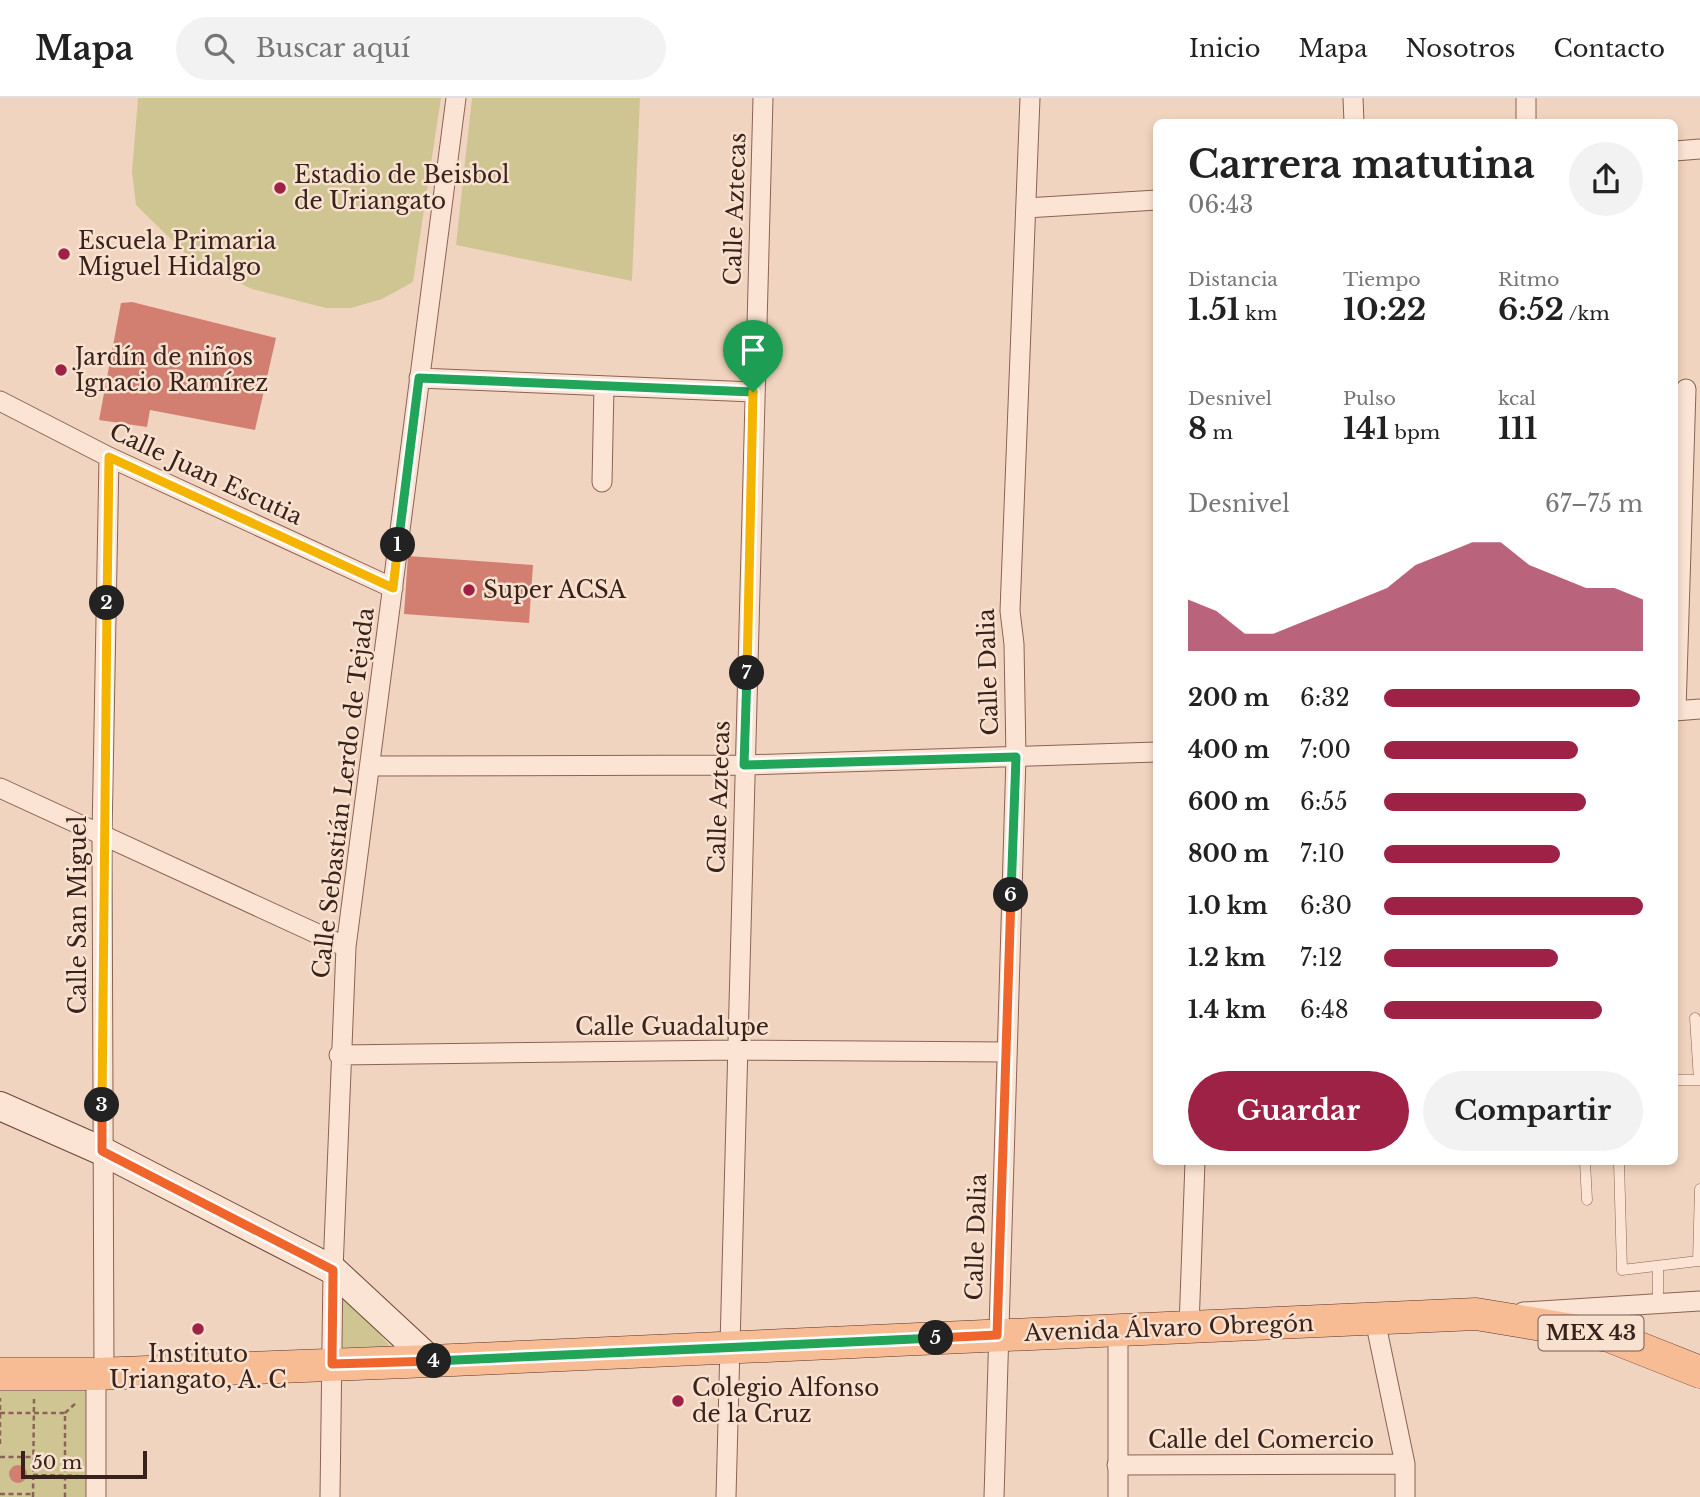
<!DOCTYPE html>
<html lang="es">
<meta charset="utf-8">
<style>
:root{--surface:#fff;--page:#f2f2f2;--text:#222;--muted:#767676;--line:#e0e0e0;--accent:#9e2246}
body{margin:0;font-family:"Libre Baskerville",serif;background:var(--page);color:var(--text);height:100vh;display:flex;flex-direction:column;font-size:26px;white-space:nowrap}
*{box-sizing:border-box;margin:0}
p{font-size:23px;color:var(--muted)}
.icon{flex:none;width:38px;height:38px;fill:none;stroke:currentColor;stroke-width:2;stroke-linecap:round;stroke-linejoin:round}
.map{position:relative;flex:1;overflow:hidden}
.side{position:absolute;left:1153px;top:21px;width:525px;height:1046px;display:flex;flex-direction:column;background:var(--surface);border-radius:10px;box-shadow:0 4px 10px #0003}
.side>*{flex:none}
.scale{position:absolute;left:21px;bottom:18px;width:126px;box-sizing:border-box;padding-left:7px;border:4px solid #39221c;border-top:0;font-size:19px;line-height:24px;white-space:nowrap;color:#39221c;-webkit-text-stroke:5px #f8e1cf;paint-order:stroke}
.pin{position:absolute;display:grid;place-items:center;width:60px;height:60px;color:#fff;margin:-72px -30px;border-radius:50% 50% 50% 0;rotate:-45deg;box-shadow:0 0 7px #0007}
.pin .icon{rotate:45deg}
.km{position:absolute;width:35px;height:35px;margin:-18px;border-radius:50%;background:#222;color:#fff;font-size:19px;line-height:35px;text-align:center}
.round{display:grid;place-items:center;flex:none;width:74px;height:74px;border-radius:37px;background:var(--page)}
.summary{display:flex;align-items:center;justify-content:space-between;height:119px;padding:0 35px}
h1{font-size:38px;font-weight:700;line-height:52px}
.stats{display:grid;grid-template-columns:repeat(3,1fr);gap:10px;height:119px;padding:7px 35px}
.stats div{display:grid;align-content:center}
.stats b{font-size:30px;font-weight:700}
.stats small{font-size:19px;font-weight:400}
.stats p{font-size:19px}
.chart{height:196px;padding:14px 35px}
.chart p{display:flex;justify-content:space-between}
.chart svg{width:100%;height:126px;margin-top:7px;fill:var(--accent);opacity:.7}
.action{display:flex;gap:14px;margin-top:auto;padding:14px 35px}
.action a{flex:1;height:80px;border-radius:42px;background:var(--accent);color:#fff;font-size:28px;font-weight:700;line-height:80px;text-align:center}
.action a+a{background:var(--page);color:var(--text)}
ul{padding:0 35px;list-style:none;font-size:23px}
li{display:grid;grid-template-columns:112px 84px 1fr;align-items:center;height:52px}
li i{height:18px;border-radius:9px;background:var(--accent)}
header{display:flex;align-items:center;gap:42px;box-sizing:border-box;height:98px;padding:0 35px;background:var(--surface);border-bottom:2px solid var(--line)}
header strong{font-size:33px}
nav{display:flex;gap:38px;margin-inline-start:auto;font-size:24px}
.search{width:490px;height:63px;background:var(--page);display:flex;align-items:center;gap:18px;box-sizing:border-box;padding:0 24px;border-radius:38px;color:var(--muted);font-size:26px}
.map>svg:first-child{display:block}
</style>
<header>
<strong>Mapa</strong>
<div class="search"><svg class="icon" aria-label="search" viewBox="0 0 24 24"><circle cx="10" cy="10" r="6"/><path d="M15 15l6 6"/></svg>Buscar aquí</div>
<nav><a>Inicio</a><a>Mapa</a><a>Nosotros</a><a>Contacto</a></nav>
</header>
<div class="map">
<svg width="1700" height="1399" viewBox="0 0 1700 1399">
<rect width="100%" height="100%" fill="#f1d4bf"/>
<path fill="#cfc592" d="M 138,0 L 441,0 L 413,184 L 382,201 L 351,210 L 326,210 L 252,191 L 217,175 L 185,155 L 136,107 L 132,74 Z
M 472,0 L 640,0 L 632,183 L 456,147 Z
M 342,1192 L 400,1260 L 338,1259 Z
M 0,1293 L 91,1293 L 91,1399 L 0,1399 Z"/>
<path fill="#d27f72" d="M 132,204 L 276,240 L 255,332 L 150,312 L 147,329 L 99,322 L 121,205 Z
M 408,458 L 533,467 L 529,525 L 404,516 Z
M9 1376a9 9 0 1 1 18 0a9 9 0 1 1-18 0Z"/>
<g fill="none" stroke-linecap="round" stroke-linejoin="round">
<g stroke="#8b6356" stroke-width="11">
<path id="lane" d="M 1695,920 L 1699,982
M 1675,982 L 1700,982
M 1585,1064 L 1587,1102
M 1619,1064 L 1622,1172 L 1698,1163 L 1700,1091
M 1658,1170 L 1658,1206"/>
</g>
<g stroke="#8b6356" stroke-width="21">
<path id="street" d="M 1353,0 L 1354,24
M 1526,0 L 1526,24
M 1675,53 L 1700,51
M 1026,110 L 1157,102
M 419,280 L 753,294
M 0,303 L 109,359 L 393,490
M 602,384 L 604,288
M 1675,613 L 1700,611
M 1676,613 L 1686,291
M 370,668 L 744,667 L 1157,654
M 0,690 L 346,849
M 339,957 L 736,952 L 1006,954
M 1523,1214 L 1700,1203
M 1375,1222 L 1405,1366 L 1405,1399
M 1189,1229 L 1195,1064
M 104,1275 L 102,738 L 109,359
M 96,1276 L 96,1399
M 1117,1367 L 1405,1366
M 330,1399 L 333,1172 L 346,849 L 456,0
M 726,1399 L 763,0
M 994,1399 L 1016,659 L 1014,546 L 1010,513 L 1030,0
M 1118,1399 L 1118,1233"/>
</g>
<g stroke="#6c4539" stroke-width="30">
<path id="secondary" d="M 0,1008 L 102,1053 L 333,1172 L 431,1263"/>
</g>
<g stroke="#58332b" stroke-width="33">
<path id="primary" d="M 0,1276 L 96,1276 L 431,1263 L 1476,1216 L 1609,1238 L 1700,1274"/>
</g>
<path stroke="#8b6356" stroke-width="2.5" stroke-dasharray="5 3.5" stroke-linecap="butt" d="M 0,1315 L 65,1315 L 65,1399
M 65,1315 L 77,1304
M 0,1346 L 0,1300
M 0,1359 L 33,1359
M 33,1377 L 79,1378
M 0,1396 L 34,1396
M 33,1399 L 34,1301"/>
<use href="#lane" stroke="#fbe4d3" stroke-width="10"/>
<use href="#street" stroke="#fbe4d3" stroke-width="19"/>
<use href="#secondary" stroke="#fbe4d3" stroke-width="28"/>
<use href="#primary" stroke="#f7bc94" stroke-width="32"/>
</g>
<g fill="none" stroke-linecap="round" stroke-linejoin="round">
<g stroke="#fff" stroke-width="14">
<path id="split-1" d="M 398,447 L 419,280 L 753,294"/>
</g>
<g stroke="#fff" stroke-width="14">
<path id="split-2" d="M 107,505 L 109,359 L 393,490 L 398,447"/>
</g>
<g stroke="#fff" stroke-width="14">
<path id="split-3" d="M 102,1007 L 107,505"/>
</g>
<g stroke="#fff" stroke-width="14">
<path id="split-4" d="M 102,1007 L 102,1053 L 333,1172 L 332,1266 L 434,1263"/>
</g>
<g stroke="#fff" stroke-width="14">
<path id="split-5" d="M 434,1263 L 936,1240"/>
</g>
<g stroke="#fff" stroke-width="14">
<path id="split-6" d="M 936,1240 L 997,1237 L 1011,797"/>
</g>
<g stroke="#fff" stroke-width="14">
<path id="split-7" d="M 747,575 L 744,667 L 1016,659 L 1011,797"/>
</g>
<g stroke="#fff" stroke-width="14">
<path id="split-8" d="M 747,575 L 753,294"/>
</g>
<use href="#split-1" stroke="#22a559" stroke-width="9"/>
<use href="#split-2" stroke="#f5b400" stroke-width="9"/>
<use href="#split-3" stroke="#f5b400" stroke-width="9"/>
<use href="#split-4" stroke="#f0652b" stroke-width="9"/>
<use href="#split-5" stroke="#22a559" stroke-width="9"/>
<use href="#split-6" stroke="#f0652b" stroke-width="9"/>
<use href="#split-7" stroke="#22a559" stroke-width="9"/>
<use href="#split-8" stroke="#f5b400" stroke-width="9"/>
</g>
<g fill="#9e2246" stroke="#f8e1cf" stroke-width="2.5">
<circle cx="280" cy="90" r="7"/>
<circle cx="64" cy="156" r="7"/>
<circle cx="61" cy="272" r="7"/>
<circle cx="469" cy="492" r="7"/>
<circle cx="198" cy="1231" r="7"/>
<circle cx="678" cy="1303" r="7"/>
</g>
<g text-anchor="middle" stroke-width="5" stroke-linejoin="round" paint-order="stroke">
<rect fill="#f8e1cf" stroke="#725b52" stroke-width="2" x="1538.5" y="1217.5" width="105" height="35" rx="5"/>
<g font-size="21" font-weight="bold" fill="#39221c">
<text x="1591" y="1242">MEX 43</text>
</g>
<g font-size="23" fill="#39221c" stroke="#f8e1cf" text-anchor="start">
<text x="294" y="85">Estadio de Beisbol<tspan x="294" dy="26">de Uriangato</tspan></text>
<text x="78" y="151">Escuela Primaria<tspan x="78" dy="26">Miguel Hidalgo</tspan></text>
<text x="75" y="267">Jardín de niños<tspan x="75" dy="26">Ignacio Ramírez</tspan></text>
<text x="483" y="500">Super ACSA</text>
<text x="198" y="1264" text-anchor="middle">Instituto<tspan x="198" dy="26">Uriangato, A. C</tspan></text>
<text x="692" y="1298">Colegio Alfonso<tspan x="692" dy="26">de la Cruz</tspan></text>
</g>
<g font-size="23" fill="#39221c" stroke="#f8e1cf">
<text transform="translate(735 111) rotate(-88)" y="8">Calle Aztecas</text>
<text transform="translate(206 376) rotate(25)" y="8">Calle Juan Escutia</text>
<text transform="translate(988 574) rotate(-92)" y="8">Calle Dalia</text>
<text transform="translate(343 695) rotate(-83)" y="8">Calle Sebastián Lerdo de Tejada</text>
<text transform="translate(719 699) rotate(-88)" y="8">Calle Aztecas</text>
<text transform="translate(78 817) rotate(-90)" y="8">Calle San Miguel</text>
<text x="672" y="937">Calle Guadalupe</text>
<text transform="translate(976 1139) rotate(-88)" y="8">Calle Dalia</text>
<text transform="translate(1169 1230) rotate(-2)" y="8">Avenida Álvaro Obregón</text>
<text x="1261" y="1350">Calle del Comercio</text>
</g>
</g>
</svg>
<div class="scale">50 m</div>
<div class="pin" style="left:753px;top:294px;background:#1e9e55"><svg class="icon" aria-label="arrive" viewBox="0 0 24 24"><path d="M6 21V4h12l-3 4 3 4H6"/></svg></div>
<b class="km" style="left:398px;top:447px">1</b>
<b class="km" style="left:107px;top:505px">2</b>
<b class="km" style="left:102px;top:1007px">3</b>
<b class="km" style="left:434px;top:1263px">4</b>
<b class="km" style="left:936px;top:1240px">5</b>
<b class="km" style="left:1011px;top:797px">6</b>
<b class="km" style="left:747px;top:575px">7</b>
<section class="side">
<div class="summary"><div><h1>Carrera matutina</h1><p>06:43</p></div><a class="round"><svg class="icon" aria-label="share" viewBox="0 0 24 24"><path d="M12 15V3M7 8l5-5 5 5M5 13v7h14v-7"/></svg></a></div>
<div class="stats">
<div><p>Distancia</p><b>1.51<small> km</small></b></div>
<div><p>Tiempo</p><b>10:22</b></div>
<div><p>Ritmo</p><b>6:52<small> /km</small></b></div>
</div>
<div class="stats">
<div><p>Desnivel</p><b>8<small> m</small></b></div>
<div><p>Pulso</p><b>141<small> bpm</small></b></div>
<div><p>kcal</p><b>111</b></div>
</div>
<div class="chart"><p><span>Desnivel</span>67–75 m</p>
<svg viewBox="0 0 160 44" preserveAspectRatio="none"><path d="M0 44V26L10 30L20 38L30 38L40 34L50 30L60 26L70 22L80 14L90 10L100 6L110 6L120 14L130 18L140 22L150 22L160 26V44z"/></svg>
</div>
<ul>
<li><b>200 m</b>6:32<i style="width:99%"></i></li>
<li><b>400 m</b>7:00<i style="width:75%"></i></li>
<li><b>600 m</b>6:55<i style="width:78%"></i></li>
<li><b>800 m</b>7:10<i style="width:68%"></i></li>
<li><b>1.0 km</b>6:30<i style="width:100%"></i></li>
<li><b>1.2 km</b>7:12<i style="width:67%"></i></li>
<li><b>1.4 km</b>6:48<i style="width:84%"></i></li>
</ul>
<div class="action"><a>Guardar</a><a>Compartir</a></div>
</section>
</div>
